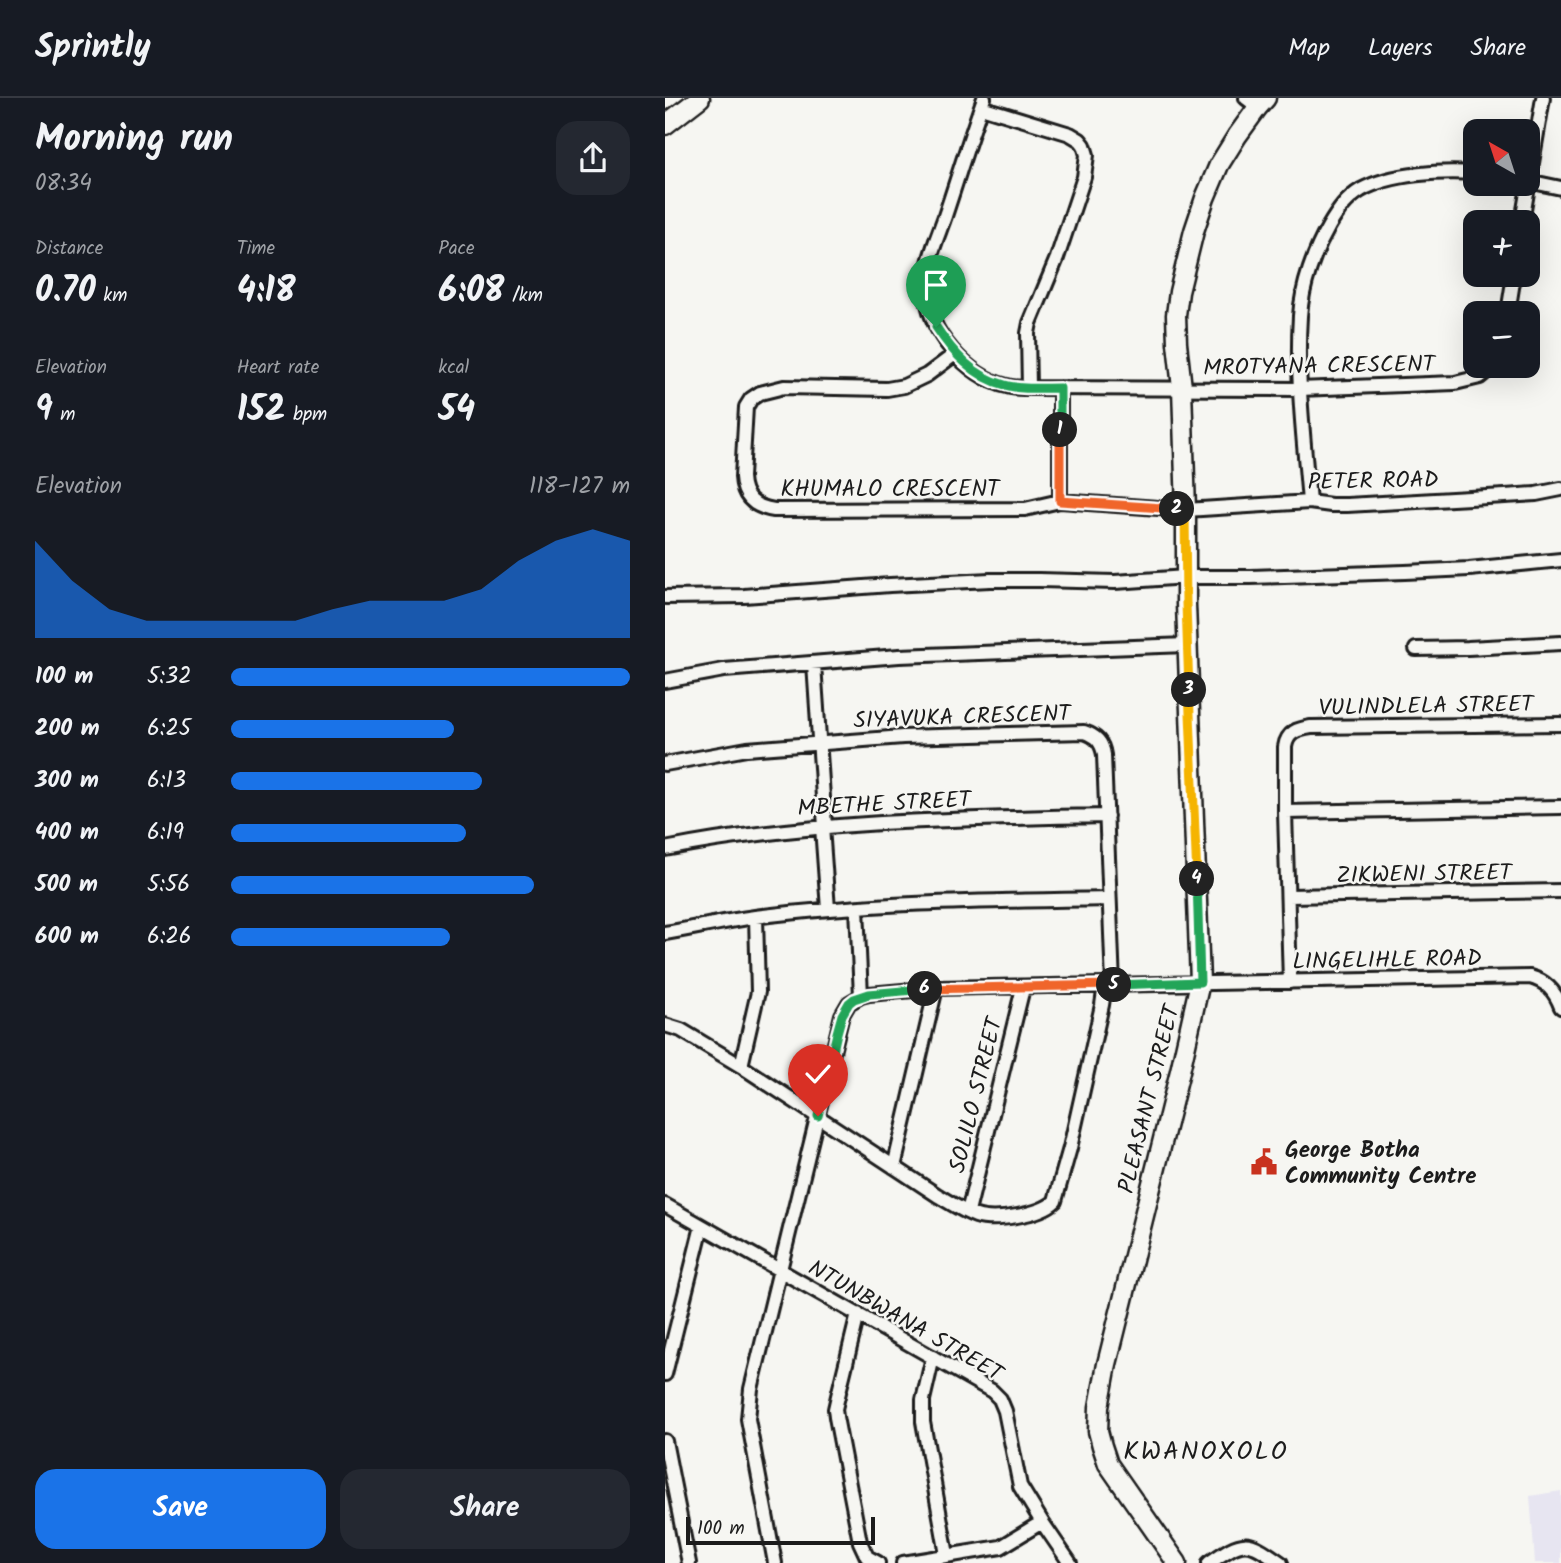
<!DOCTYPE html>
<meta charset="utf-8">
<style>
:root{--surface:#171b24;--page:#242831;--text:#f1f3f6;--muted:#9ea1a6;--line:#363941;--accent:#1a73e8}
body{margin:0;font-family:Kalam,sans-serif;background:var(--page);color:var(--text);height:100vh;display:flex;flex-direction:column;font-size:26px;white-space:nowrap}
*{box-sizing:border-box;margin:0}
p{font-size:23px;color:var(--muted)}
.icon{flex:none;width:38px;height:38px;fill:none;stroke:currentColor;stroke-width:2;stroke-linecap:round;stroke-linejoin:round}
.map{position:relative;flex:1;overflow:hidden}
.panel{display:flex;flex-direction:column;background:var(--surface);width:665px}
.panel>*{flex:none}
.needle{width:46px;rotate:321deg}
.fabs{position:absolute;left:798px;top:21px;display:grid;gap:14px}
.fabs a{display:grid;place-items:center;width:77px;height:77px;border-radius:14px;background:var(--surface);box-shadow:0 7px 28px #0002;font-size:35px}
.scale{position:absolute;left:21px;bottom:18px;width:189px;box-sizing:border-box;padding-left:7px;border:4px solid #1c1c1c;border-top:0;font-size:19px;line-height:24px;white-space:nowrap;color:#1c1c1c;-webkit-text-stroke:5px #f6f6f2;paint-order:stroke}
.pin{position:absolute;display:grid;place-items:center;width:60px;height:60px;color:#fff;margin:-72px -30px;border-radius:50% 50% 50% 0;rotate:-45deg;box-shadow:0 0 7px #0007}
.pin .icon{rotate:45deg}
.km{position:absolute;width:35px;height:35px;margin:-18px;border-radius:50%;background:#222;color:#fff;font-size:19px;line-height:35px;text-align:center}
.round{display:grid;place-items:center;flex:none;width:74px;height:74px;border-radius:21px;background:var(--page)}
.overview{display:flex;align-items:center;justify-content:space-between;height:119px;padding:0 35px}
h1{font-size:38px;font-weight:700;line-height:52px}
.figures{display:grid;grid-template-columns:repeat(3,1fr);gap:10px;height:119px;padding:7px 35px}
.figures div{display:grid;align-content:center}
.figures b{font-size:35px;font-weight:700}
.figures small{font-size:19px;font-weight:400}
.figures p{font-size:19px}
.chart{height:196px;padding:14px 35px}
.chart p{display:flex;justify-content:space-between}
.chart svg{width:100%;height:126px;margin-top:7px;fill:var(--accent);opacity:.7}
.cta{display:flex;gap:14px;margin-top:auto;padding:14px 35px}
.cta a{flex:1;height:80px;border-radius:21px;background:var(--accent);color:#fff;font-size:28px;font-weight:700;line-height:80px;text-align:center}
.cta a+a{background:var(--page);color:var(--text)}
ul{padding:0 35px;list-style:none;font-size:23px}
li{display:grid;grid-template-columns:112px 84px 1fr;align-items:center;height:52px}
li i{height:18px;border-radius:9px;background:var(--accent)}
header{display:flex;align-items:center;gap:42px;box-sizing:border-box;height:98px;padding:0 35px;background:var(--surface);border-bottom:2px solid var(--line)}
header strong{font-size:33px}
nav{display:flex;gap:38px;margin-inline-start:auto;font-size:24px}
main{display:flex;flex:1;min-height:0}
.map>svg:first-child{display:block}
</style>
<header>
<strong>Sprintly</strong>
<nav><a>Map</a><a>Layers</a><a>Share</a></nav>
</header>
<main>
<section class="panel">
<div class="overview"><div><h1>Morning run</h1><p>08:34</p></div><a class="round"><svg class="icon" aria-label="share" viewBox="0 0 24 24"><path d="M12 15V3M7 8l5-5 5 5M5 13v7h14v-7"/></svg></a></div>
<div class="figures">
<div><p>Distance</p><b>0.70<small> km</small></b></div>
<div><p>Time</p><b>4:18</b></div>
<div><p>Pace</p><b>6:08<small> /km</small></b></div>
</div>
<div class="figures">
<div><p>Elevation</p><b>9<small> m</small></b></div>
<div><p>Heart rate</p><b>152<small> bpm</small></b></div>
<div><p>kcal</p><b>54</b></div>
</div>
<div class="chart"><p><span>Elevation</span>118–127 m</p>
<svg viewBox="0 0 160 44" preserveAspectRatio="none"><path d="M0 44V10L10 24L20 34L30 38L40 38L50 38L60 38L70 38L80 34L90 31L100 31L110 31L120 27L130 17L140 10L150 6L160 10V44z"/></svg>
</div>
<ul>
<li><b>100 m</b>5:32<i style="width:100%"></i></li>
<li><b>200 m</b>6:25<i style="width:56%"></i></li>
<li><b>300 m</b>6:13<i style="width:63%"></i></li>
<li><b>400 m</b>6:19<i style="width:59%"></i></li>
<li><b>500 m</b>5:56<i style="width:76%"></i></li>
<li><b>600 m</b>6:26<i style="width:55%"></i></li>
</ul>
<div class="cta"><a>Save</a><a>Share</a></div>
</section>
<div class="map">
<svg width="896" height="1465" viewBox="0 0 896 1465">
<rect width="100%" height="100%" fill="#f6f6f2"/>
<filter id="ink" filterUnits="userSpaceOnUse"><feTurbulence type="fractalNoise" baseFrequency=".0143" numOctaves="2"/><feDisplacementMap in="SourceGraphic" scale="14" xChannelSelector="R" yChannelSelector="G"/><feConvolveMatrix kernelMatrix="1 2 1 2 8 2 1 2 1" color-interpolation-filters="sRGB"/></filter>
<g filter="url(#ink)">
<path fill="#e7e5f1" d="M 896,1393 L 896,1465 L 870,1465 L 865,1398 Z"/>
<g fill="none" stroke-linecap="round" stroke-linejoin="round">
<g stroke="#1c1c1c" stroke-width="18">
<path id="street" d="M 319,0 C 305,39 293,79 280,118 C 272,141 260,166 261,191 C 262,233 302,279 342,288 C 349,290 357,290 364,290 L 634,291 L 790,285 L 815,279 L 828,268
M 581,0 L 593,9
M 316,9 L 405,36 L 415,42 L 419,47 L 422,57 L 419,79 L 392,160 L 365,225 L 363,235 L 364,290
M 863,83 L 896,90
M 857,124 L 878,0
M 843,215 L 849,177
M 290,256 L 262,277 L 239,288 L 222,291 L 119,289 L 95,295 L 86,301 L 81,309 L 77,379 C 78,400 89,409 109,412 L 360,411 L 395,403 L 521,412 L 644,404 L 666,407 L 682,407 L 840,398 L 871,396 L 896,391
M 395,403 L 395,290
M 644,404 C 639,342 631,280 635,218 C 637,187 649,154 664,128 C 673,113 681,101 696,92 C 727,75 775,73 810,75
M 0,499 L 79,498 L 225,487 L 325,482 L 374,482 L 450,484 L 521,479 L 586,479 L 740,474 L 804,471 L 896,462
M 751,551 L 803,550 L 896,545
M 149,566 L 160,729
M 0,583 L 59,572 L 234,558 L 522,547
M 0,666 L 82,651 L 238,639 L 419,634 C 431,638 437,644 439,657 L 448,887
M 620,714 L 896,709
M 157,729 L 163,811
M 0,751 C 146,722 294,721 442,718
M 623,798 L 896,793
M 192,810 L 196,898
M 0,835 C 30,830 60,823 90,819 C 207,804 326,803 444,801
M 625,884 L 620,714 L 620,649 C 622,634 633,631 646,629 L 896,626
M 0,927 L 16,932 L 76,968 L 272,1097 C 284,1104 297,1113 311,1118 C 329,1124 376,1117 390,1103 L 405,1050 L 437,907 L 440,887
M 76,968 L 93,894 L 91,819
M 229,1069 L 271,890
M 0,1107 L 327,1293 L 335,1301 L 340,1313 L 355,1388 L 377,1424 L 405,1465
M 303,1114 L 358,890
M 193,1216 L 173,1298 L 170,1311 L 171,1319 L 195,1444 L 202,1459 L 213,1465
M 268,1259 L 258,1302 L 258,1324 L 282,1457
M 0,1276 L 37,1128
M 0,1343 L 24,1465
M 110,1465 L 83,1321 L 86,1291 L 177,917 L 184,905 L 196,898 L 204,896 L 271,890 L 865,879 C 881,883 890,893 896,909
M 238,1465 L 336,1449 L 377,1424
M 544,1465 C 579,1441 581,1440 616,1465"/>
</g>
<g stroke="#1c1c1c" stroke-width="23">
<path id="secondary" d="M 0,27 L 35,0
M 512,1465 L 443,1366 L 437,1348 L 433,1333 L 434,1309 L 442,1266 L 515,973 L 535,884 L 521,506 L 521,412 L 517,290 L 512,245 L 511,217 L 514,194 L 529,133 L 540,100 L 554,67 L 572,38 L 593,9 L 601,0"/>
</g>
<use href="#street" stroke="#f6f6f2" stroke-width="12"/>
<use href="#secondary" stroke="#f6f6f2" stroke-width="18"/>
</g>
</g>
<g fill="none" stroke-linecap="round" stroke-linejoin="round" filter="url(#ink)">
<g stroke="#fff" stroke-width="14">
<path id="split-1" d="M 271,229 C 288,255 309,279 340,287 C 357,292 377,290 395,290 L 395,332"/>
</g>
<g stroke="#fff" stroke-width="14">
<path id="split-2" d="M 395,332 L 395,403 L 512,411"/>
</g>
<g stroke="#fff" stroke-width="14">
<path id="split-3" d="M 512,411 L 520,412 L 521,506 L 524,592"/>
</g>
<g stroke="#fff" stroke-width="14">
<path id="split-4" d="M 524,592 L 532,781"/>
</g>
<g stroke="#fff" stroke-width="14">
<path id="split-5" d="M 449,887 L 535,884 L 532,781"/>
</g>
<g stroke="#fff" stroke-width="14">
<path id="split-6" d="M 260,891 L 449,887"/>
</g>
<g stroke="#fff" stroke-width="14">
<path id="split-7" d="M 153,1018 L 172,935 L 177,917 L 184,905 L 189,901 L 204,896 L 260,891"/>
</g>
<use href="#split-1" stroke="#22a559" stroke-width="9"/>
<use href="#split-2" stroke="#f0652b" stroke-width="9"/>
<use href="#split-3" stroke="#f5b400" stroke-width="9"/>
<use href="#split-4" stroke="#f5b400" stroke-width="9"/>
<use href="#split-5" stroke="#22a559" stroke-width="9"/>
<use href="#split-6" stroke="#f0652b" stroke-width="9"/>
<use href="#split-7" stroke="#22a559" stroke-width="9"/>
</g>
<defs>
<g id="civic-bare" transform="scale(2.1)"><path d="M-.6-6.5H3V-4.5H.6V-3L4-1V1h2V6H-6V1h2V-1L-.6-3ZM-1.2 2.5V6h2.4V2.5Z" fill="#c8321e" stroke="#f6f6f2" stroke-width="2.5" paint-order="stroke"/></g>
</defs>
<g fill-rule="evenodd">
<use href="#civic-bare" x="599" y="1064"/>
</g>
<g text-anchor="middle" stroke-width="5" stroke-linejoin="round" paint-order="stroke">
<g font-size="23" fill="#1c1c1c" stroke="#f6f6f2">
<text transform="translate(654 267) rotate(-1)" y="8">MROTYANA CRESCENT</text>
<text transform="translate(708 382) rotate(-1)" y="8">PETER ROAD</text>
<text x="225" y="398">KHUMALO CRESCENT</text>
<text transform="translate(761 607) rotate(-1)" y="8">VULINDLELA STREET</text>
<text transform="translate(297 618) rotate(-2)" y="8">SIYAVUKA CRESCENT</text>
<text transform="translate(219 705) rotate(-3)" y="8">MBETHE STREET</text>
<text transform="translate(759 775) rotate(-1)" y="8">ZIKWENI STREET</text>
<text transform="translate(722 861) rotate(-1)" y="8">LINGELIHLE ROAD</text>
<text transform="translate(310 997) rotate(-76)" y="8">SOLILO STREET</text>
<text transform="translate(483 1001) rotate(-76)" y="8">PLEASANT STREET</text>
<text transform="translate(241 1222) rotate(30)" y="8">NTUNBWANA STREET</text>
</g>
<g font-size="23" font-weight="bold" fill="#1c1c1c" stroke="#f6f6f2" text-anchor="start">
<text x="620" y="1059">George Botha<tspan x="620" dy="26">Community Centre</tspan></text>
</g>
<g font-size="26" letter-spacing="2" fill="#1c1c1c" stroke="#f6f6f2">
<text x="541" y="1361">KWANOXOLO</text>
</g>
</g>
</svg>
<div class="fabs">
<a><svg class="needle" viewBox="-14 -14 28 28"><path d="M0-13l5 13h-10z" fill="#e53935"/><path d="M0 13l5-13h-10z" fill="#9ea1a6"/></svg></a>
<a>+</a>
<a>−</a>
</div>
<div class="scale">100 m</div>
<div class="pin" style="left:271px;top:229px;background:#1e9e55"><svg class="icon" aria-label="arrive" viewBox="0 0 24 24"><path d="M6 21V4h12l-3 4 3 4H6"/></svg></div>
<div class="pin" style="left:153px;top:1018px;background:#d93025"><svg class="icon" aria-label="check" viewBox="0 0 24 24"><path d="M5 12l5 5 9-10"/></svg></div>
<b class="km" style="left:395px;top:332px">1</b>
<b class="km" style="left:512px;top:411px">2</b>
<b class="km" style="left:524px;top:592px">3</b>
<b class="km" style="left:532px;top:781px">4</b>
<b class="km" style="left:449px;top:887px">5</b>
<b class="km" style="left:260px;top:891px">6</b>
</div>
</main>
